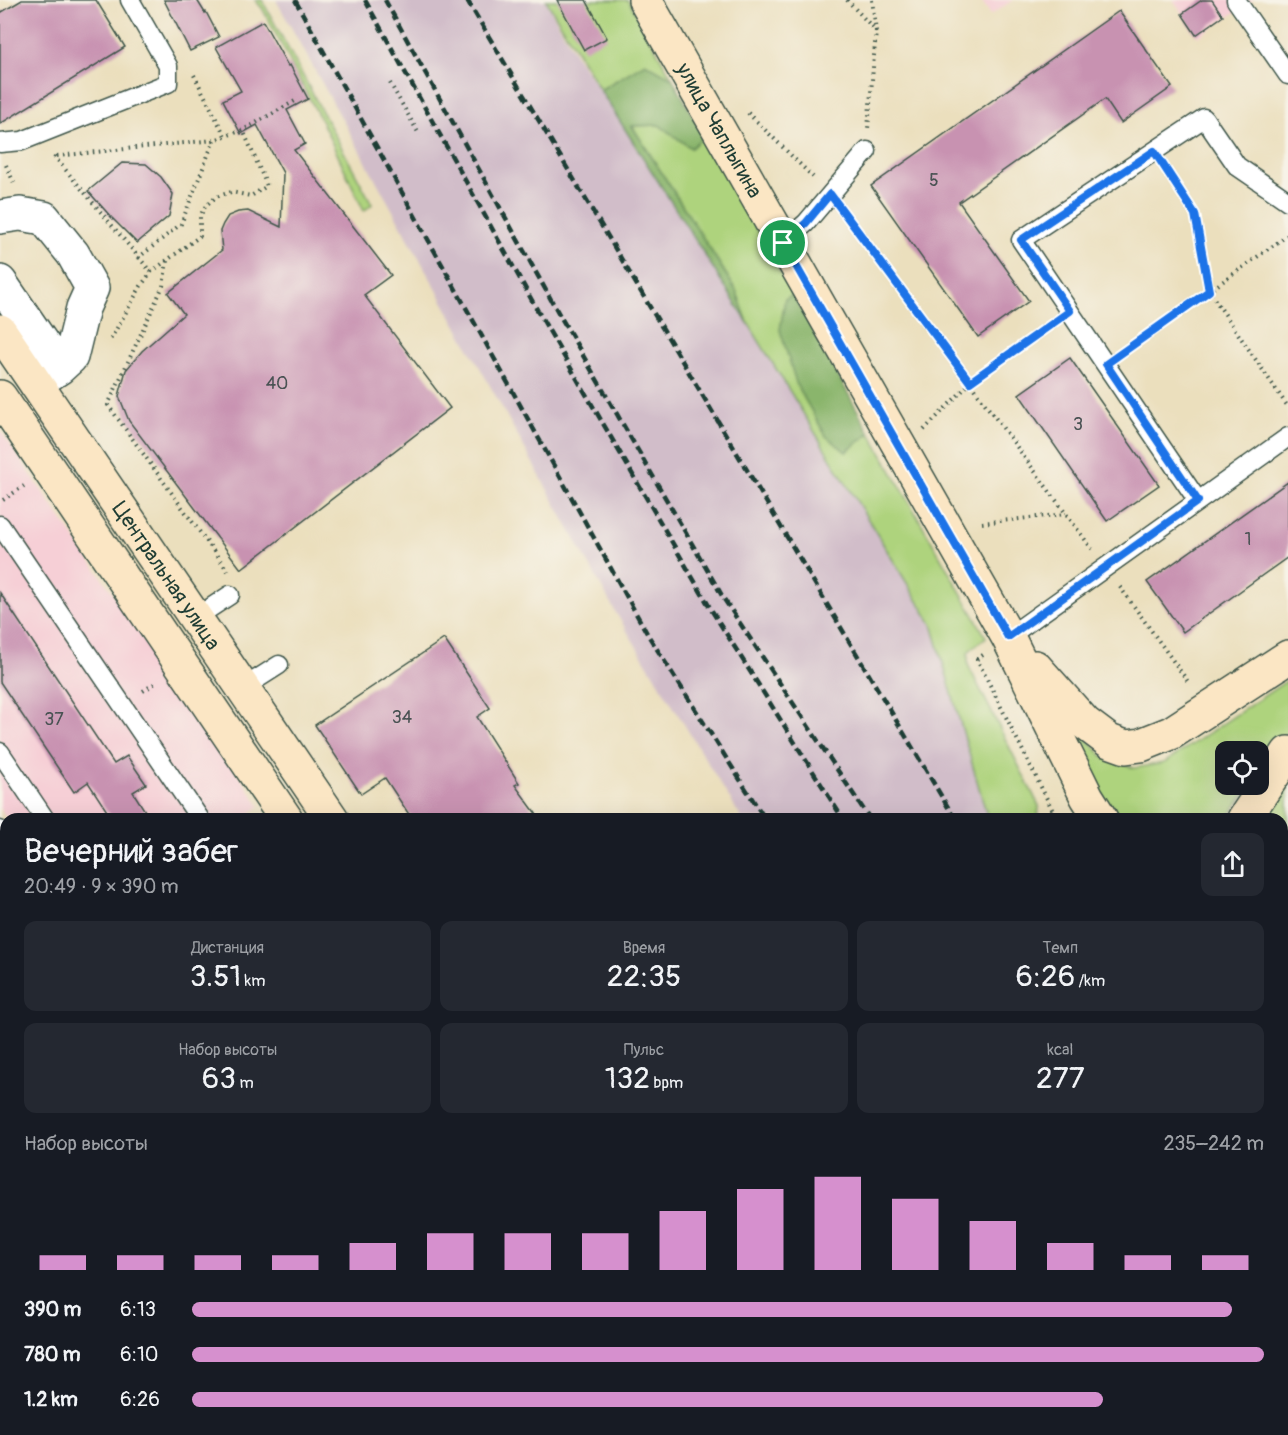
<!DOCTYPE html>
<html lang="ru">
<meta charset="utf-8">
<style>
:root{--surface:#171b24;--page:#242831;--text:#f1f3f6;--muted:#9ea1a6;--accent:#d690ce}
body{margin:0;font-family:Pangolin,sans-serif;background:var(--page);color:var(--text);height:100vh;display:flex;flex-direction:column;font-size:22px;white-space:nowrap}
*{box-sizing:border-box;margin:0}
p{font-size:20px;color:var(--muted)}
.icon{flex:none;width:33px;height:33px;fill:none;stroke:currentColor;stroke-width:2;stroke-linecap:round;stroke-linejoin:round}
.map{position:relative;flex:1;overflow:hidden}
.sheet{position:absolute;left:0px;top:813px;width:1288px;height:622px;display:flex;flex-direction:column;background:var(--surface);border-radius:18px 18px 0 0;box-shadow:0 6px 24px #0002}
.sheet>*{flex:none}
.fabs{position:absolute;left:1215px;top:741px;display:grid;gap:12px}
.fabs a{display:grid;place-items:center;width:54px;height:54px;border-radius:12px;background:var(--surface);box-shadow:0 6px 24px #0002;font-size:30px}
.pin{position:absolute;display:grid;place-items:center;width:51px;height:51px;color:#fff;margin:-26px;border:3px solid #fff;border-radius:50%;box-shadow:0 2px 6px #0007}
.round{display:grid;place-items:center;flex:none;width:63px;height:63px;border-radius:12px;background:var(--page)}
.headline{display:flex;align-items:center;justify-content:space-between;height:102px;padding:0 24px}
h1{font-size:33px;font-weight:600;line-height:45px}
.stats{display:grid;grid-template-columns:repeat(3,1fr);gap:9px;height:102px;padding:6px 24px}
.stats div{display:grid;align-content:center;border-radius:12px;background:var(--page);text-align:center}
.stats b{font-size:30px;font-weight:600}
.stats small{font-size:16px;font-weight:400}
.stats p{font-size:16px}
.chart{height:168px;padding:12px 24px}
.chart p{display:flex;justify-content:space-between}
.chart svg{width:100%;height:108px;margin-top:6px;stroke:var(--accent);stroke-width:6}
ul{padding:0 24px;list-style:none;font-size:20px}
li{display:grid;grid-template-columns:96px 72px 1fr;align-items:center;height:45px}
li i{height:15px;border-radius:8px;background:var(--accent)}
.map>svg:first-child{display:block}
</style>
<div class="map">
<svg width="1288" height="1435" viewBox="0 0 1288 1435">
<rect width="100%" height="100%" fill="#f7f3e8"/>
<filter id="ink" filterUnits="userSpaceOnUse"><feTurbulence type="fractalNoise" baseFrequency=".0167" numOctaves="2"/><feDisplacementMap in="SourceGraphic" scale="12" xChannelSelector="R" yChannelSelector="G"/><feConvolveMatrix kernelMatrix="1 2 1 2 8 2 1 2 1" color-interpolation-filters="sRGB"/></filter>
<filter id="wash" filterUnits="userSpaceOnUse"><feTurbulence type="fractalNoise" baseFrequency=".008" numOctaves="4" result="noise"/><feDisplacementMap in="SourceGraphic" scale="24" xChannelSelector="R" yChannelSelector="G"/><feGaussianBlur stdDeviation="1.35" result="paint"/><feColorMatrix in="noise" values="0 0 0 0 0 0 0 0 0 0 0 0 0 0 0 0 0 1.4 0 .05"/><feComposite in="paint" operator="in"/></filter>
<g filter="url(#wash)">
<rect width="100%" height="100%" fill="#ebdfbd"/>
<path fill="#f6cfd6" d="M 981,0 L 1013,0 L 991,15 Z
M 1173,0 L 1254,0 L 1198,37 Z
M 0,430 L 260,806 L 241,819 L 7,819 L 0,808 Z
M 0,1373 L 6,1381 L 6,1430 L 41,1430 L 45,1435 L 0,1435 Z"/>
<path fill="#d1bdc9" d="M 276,0 L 545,0 L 578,59 L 600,90 L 748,323 L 932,624 L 988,819 L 742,819 L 616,613 Z
M 1288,928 L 1288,1041 L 1283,1036 L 1283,936 Z
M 1283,1203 L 1288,1210 L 1288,1435 L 1190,1435 L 1186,1430 L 1282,1430 Z"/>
<path fill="#aed37d" stroke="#668858" stroke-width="1.5" d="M 255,0 L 262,0 L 372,204 L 364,211 L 325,128 L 262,8 Z
M 546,0 L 628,0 L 672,78 L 623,76 L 600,90 Z
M 659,125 L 691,148 L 704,136 L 793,295 L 785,299 L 846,452 L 870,433 L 986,637 L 968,652 L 968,665 L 1039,806 L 1038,819 L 988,819 L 932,624 L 748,323 L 736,290 L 632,126 Z
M 1288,680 L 1288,731 L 1259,773 L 1258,752 L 1226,752 L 1226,784 L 1251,785 L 1227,819 L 1117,819 L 1101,798 L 1056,700 L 1073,724 L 1104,757 L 1134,768 L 1164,763 Z
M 1288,775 L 1288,834 L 1283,845 L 1282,819 L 1256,819 Z
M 1282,1115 L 1288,1121 L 1288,1210 L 1283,1203 Z
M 840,1430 L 1186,1430 L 1190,1435 L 842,1435 Z"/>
<path fill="#8ab56c" stroke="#547950" stroke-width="1.5" d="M 645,63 L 672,78 L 704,136 L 691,148 L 659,125 L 632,126 L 736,290 L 748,323 L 600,90 Z
M 793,295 L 870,433 L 846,452 L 826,436 L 797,386 L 780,330 L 785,299 Z
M 1283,1075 L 1288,1080 L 1288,1121 L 1283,1115 Z"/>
<g id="blocks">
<path fill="#c892b1" d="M 22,0 L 96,0 L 125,47 L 0,124 L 0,13 Z
M 164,0 L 197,0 L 205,13 L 206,12 L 219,37 L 190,51 Z
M 557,0 L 586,0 L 607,38 L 584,50 Z
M 1202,0 L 1212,0 L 1223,16 L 1196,35 L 1182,14 Z
M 1119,11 L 1172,87 L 1121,123 L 1105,99 L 959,202 L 1029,301 L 978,337 L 871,186 Z
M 263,21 L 288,66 L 290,65 L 308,99 L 287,110 L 305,144 L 294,150 L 391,275 L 364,295 L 450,408 L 241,569 L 129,421 L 119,396 L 126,370 L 142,351 L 184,314 L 168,293 L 222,250 L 220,231 L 223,224 L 228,216 L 238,212 L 248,211 L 281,227 L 283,173 L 257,125 L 241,134 L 223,100 L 241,91 L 216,47 Z
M 122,163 L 146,164 L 161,177 L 173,194 L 169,216 L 137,243 L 112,218 L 88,191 Z
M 1070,358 L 1159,485 L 1107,521 L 1019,394 Z
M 1288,482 L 1288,557 L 1183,632 L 1147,582 Z
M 0,593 L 114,764 L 127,756 L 146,784 L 133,792 L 150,819 L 112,819 L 88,782 L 74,792 L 0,682 Z
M 444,639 L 490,708 L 477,717 L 519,783 L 515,785 L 540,819 L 412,819 L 385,778 L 361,794 L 315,725 Z"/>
</g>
</g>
<g filter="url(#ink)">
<use href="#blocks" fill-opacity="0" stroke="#3e5549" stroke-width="1.5"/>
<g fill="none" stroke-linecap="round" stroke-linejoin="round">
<g stroke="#3e5549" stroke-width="21">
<path id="lane" d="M 1236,0 L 1288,75
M 0,143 L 22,141 L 168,83 L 168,66 L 130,0
M 783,243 L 806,223 L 867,151
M 1198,501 L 1021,240 L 1204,118 L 1237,166 L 1288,201
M 0,525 L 200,819
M 195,618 L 230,595
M 1008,637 L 1288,437
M 243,688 L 279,665
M 0,752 L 45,819
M 0,830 L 6,839
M 0,1287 L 6,1283
M 187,1430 L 191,1435
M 653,1430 L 658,1435
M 430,1435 L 437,1430
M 460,1435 L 468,1430"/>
</g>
<g stroke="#3e5549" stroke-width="36">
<path id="street" d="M 0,217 L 20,214 L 44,218 L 73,254 L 92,288 L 83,308 L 71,357 L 59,368 L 36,383
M 0,282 L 59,368"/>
</g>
<g stroke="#3e5549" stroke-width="36">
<g id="secondary">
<path id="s1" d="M 645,0 L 1008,637 L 1087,797 L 1101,819"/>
<path id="s2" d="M 0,331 L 332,819"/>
<path d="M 0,397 L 286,819"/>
<path d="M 1035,667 L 1085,723 L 1109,741 L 1126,747 L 1141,745 L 1171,733 L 1288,657"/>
<path d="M 1244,819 L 1288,753"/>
<path d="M 1282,875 L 1288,867"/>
<path d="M 0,1029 L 6,1024"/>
<path d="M 752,1430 L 756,1435"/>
<path d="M 800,1430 L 801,1435"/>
</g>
</g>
<path stroke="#3e5549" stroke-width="4" stroke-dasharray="1.5 4.5" stroke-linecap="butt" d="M 847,0 L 876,31 L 868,129
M 872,0 L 876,31
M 194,75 L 225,136
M 390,83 L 419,134
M 748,113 L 813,177
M 54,156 L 151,272 L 141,286 L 109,342
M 57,156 L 214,140 L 243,130 L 295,101
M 6,165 L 14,183
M 1168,172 L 1195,214 L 1209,291 L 1288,407
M 846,215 L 1092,549
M 138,258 L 181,224 L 214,140
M 167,261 L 163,286 L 108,405 L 228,571
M 151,272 L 200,236 L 200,217 L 204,208 L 216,197 L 231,192 L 251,196 L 267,186 L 243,130
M 1125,351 L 1288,235
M 924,430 L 970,383 L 1049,325
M 3,500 L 24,486
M 982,523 L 1066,514
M 1120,587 L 1189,683
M 983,655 L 977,659 L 1056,817 L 1056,819
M 143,691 L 157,682
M 1282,1142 L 1288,1148
M 0,1340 L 6,1343
M 147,1430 L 152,1435
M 1002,1430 L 1002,1435"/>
<use href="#lane" stroke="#fff" stroke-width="18"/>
<use href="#street" stroke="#fff" stroke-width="33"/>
<use href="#secondary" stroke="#fbe6c4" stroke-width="33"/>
<path stroke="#1f3d34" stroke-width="4.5" stroke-dasharray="9 4.5" stroke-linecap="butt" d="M 295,0 L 648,635 L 765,819
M 365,0 L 544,322 L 712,611 L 843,819
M 385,0 L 559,314 L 724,599 L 870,819
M 467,0 L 955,819
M 1282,1281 L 1288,1287
M 1282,1352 L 1288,1358
M 1208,1430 L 1213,1435
M 1280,1430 L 1285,1435"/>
</g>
</g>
<g fill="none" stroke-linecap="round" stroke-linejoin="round" filter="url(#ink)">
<g stroke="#fff" stroke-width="12">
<path id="route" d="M 1154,151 L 1195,214 L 1209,291 L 1106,364 L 1198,501 L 1008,637 L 783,243 L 806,223 L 830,194 L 970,382 L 1070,311 L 1021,240 Z"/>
</g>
<use href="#route" stroke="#1a73e8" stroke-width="8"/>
</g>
<g text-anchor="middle" stroke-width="4.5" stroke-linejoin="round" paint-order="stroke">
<g font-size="18" fill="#495253">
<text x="934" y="186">5</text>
<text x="277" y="389">40</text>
<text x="1078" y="430">3</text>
<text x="1248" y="545">1</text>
<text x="402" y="723">34</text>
<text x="54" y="725">37</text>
</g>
<g font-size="21" fill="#1f3d34" stroke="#f7f3e8">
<text dy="7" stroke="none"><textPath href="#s1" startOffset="150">улица Чаплыгина</textPath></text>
<text dy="7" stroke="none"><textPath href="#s2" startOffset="296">Центральная улица</textPath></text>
</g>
</g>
</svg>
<div class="fabs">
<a><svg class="icon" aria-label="locate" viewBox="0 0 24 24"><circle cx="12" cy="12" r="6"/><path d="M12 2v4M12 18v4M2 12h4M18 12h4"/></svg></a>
</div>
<div class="pin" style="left:783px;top:243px;background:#1e9e55"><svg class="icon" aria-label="arrive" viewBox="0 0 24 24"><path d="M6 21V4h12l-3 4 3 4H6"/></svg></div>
<section class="sheet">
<div class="headline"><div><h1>Вечерний забег</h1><p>20:49 · 9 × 390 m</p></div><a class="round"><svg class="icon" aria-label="share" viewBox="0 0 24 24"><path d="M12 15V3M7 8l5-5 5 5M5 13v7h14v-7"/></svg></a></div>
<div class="stats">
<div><p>Дистанция</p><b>3.51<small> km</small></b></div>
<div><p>Время</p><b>22:35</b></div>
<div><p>Темп</p><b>6:26<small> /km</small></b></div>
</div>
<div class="stats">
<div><p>Набор высоты</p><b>63<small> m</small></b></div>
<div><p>Пульс</p><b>132<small> bpm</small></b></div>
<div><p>kcal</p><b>277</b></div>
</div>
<div class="chart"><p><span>Набор высоты</span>235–242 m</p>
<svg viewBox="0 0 160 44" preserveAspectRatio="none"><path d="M5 44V38M15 44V38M25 44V38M35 44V38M45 44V33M55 44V29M65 44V29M75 44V29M85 44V20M95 44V11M105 44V6M115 44V15M125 44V24M135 44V33M145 44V38M155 44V38"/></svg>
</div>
<ul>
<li><b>390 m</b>6:13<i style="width:97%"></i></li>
<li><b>780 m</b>6:10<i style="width:100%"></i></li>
<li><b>1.2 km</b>6:26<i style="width:85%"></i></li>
</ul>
</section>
</div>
